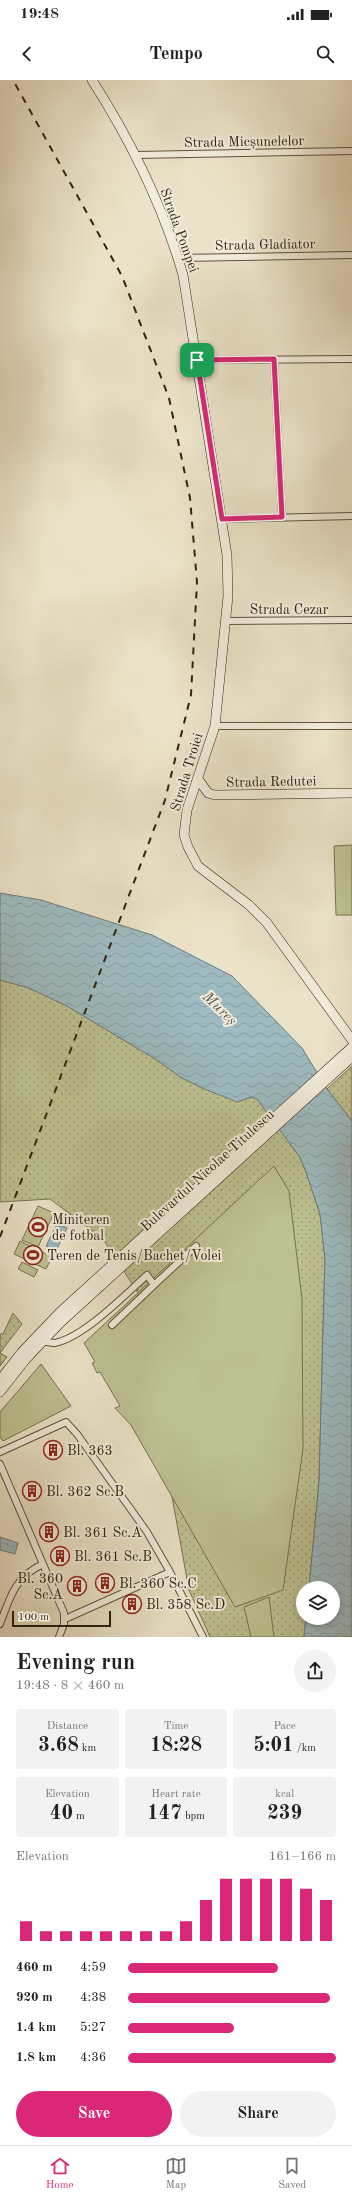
<!DOCTYPE html>
<meta charset="utf-8">
<style>
:root{--surface:#fff;--page:#f2f2f2;--text:#202124;--muted:#757577;--line:#e0e0e0;--accent:#db2777}
body{margin:0;font-family:"Old Standard TT",serif;background:var(--page);color:var(--text);height:100vh;display:flex;flex-direction:column;font-size:15px;white-space:nowrap}
*{box-sizing:border-box;margin:0}
p{font-size:13px;color:var(--muted)}
.icon{flex:none;width:22px;height:22px;fill:none;stroke:currentColor;stroke-width:2;stroke-linecap:round;stroke-linejoin:round}
.map{position:relative;height:1557px;overflow:hidden}
.panel{display:flex;flex-direction:column;background:var(--surface);flex:1}
.panel>*{flex:none}
.controls{position:absolute;left:296px;top:1501px;display:grid;gap:8px}
.controls a{display:grid;place-items:center;width:44px;height:44px;border-radius:50%;background:var(--surface);box-shadow:0 2px 6px #0003;font-size:20px}
.scale{position:absolute;left:12px;bottom:10px;width:99px;box-sizing:border-box;padding-left:4px;border:2px solid #322310;border-top:0;font-size:11px;line-height:14px;white-space:nowrap;color:#322310;-webkit-text-stroke:3px #f2eddc;paint-order:stroke}
.pin{position:absolute;display:grid;place-items:center;width:34px;height:34px;color:#fff;margin:-17px;border-radius:8px;box-shadow:0 2px 6px #0006}
.round{display:grid;place-items:center;flex:none;width:42px;height:42px;border-radius:21px;background:var(--page)}
.headline{display:flex;align-items:center;justify-content:space-between;height:68px;padding:0 16px}
h1{font-size:22px;font-weight:700;line-height:30px}
.metrics{display:grid;grid-template-columns:repeat(3,1fr);gap:6px;height:68px;padding:4px 16px}
.metrics div{display:grid;align-content:center;border-radius:4px;background:var(--page);text-align:center}
.metrics b{font-size:20px;font-weight:700}
.metrics small{font-size:11px;font-weight:400}
.metrics p{font-size:11px}
.chart{height:112px;padding:8px 16px}
.chart p{display:flex;justify-content:space-between}
.chart svg{width:100%;height:72px;margin-top:4px;stroke:var(--accent);stroke-width:6}
.action{display:flex;gap:8px;margin-top:auto;padding:8px 16px}
.action a{flex:1;height:46px;border-radius:24px;background:var(--accent);color:#fff;font-size:16px;font-weight:700;line-height:46px;text-align:center}
.action a+a{background:var(--page);color:var(--text)}
ul{padding:0 16px;list-style:none;font-size:13px}
li{display:grid;grid-template-columns:64px 48px 1fr;align-items:center;height:30px}
li i{height:10px;border-radius:5px;background:var(--accent)}
.status{display:flex;justify-content:space-between;align-items:center;height:28px;padding:0 20px;background:var(--surface);direction:ltr}
.status svg{height:11px;fill:currentColor}
header{display:flex;justify-content:space-between;align-items:center;height:52px;padding:0 16px;background:var(--surface);font-size:18px;font-weight:700}
.tabs{display:flex;justify-content:space-around;align-items:center;height:56px;border-top:1px solid var(--line);background:var(--surface);font-size:11px;color:var(--muted)}
.tabs a{display:grid;justify-items:center;gap:2px}
.tabs .current{color:var(--accent)}
.map>svg:first-child{display:block}
</style>
<div class="status"><b>19:48</b><svg viewBox="0 0 49 12"><path d="M0 12V9h3v3zM5 12V6h3v6zM10 12V3h3v9zM15 12V0h3v12zM26 1h20v11H26zM47 4h2v5h-2z"/></svg></div>
<header><svg class="icon" aria-label="back" viewBox="0 0 24 24"><path d="M15 5l-7 7 7 7"/></svg>Tempo<svg class="icon" aria-label="search" viewBox="0 0 24 24"><circle cx="10" cy="10" r="6"/><path d="M15 15l6 6"/></svg></header>
<div class="map">
<svg width="352" height="1557" viewBox="0 0 352 1557">
<defs>
<pattern id="grass-dots" width="8" height="8" patternUnits="userSpaceOnUse"><rect width="8" height="8" fill="#bec191"/><path d="M2 2h.1M6 6h.1" fill="none" stroke="#9b9c75" stroke-width="1.8" stroke-linecap="round"/></pattern>
<pattern id="water-waves" width="16" height="10" patternUnits="userSpaceOnUse"><rect width="16" height="10" fill="#9dbbc1"/><path d="M0 5q4-4 8 0t8 0" fill="none" stroke="#88a0a5"/></pattern>
</defs>
<rect width="100%" height="100%" fill="#ebe3c9"/>
<filter id="stains"><feTurbulence type="fractalNoise" baseFrequency=".005" numOctaves="4"/><feColorMatrix values="0 0 0 0 .2 0 0 0 0 .09 0 0 0 0 .02 0 0 0 .5 -.17"/></filter>
<radialGradient id="worn" r=".72"><stop offset=".6" stop-color="#630" stop-opacity="0"/><stop offset="1" stop-color="#630" stop-opacity=".3"/></radialGradient>
<path fill="url(#grass-dots)" stroke="#787250" d="M 0,900 L 29,908 L 67,926 L 157,980 L 180,997 L 202,1008 L 240,1021 L 251,1017 L 257,1019 L 299,1075 L 305,1089 L 320,1134 L 325,1178 L 319,1402 L 309,1508 L 303,1508 L 303,1538 L 306,1538 L 304,1557 L 210,1557 L 189,1510 L 160,1351 L 138,1213 L 103,1159 L 50,1119 L 0,1122 Z
M 352,986 L 352,1041 L 327,1009 Z
M 13,1233 L 22,1244 L 0,1273 L 7,1277 L 0,1286 L 0,1254 L 3,1254 Z"/>
<path fill="#bec191" stroke="#787250" d="M 352,765 L 352,835 L 336,835 L 334,766 Z
M 274,1086 L 289,1111 L 302,1219 L 303,1369 L 283,1510 L 235,1527 L 131,1345 L 115,1328 L 120,1326 L 100,1292 L 97,1293 L 92,1283 L 95,1282 L 84,1263 Z
M 38,1126 L 54,1133 L 38,1167 L 22,1160 Z
M 20,1161 L 52,1177 L 46,1189 L 14,1174 Z
M 22,1182 L 38,1190 L 34,1197 L 18,1189 Z
M 41,1284 L 71,1326 L 3,1361 L 0,1357 L 0,1332 Z
M 269,1517 L 274,1557 L 251,1557 L 244,1527 Z"/>
<path fill="url(#water-waves)" stroke="#727e7a" d="M 0,813 L 41,820 L 152,855 L 232,896 L 302,968 L 327,1009 L 352,1041 L 352,1557 L 304,1557 L 306,1538 L 333,1538 L 333,1508 L 309,1508 L 319,1402 L 325,1178 L 320,1134 L 305,1089 L 299,1076 L 257,1019 L 251,1017 L 237,1022 L 202,1008 L 180,997 L 157,980 L 67,926 L 29,908 L 0,900 Z
M 57,1143 L 67,1148 L 56,1171 L 46,1166 Z
M 0,1457 L 18,1463 L 15,1474 L 0,1470 Z"/>
<g fill="none" stroke-linecap="round" stroke-linejoin="round">
<g stroke="#60533e" stroke-width="8">
<path id="minor" d="M 136,75 L 352,71
M 178,178 L 352,175
M 274,279 L 282,437
M 197,280 L 352,279
M 222,439 L 352,436
M 227,541 L 352,540
M 215,646 L 352,646
M 154,1205 L 196,1166
M 43,1261 C 47,1262 52,1263 55,1263 C 84,1257 125,1215 147,1195 L 154,1205 L 112,1245
M 0,1372 L 66,1342 L 77,1354 L 147,1452 L 170,1492 L 203,1557
M 0,1384 L 64,1533 L 64,1544 L 59,1557
M 65,1539 L 170,1492
M 0,1544 C 10,1517 15,1497 43,1484"/>
</g>
<g stroke="#322310" stroke-width="10">
<path id="secondary" d="M 92,0 C 131,61 163,126 183,195 L 227,475 L 228,516 L 215,646 L 187,730 L 184,755 L 188,767 L 198,786 L 249,825 L 267,843 L 352,960
M 198,699 L 208,713 L 215,715 L 352,713
M 0,1300 L 21,1273 L 60,1232 L 352,967
M 0,1312 L 26,1279 L 60,1243 L 352,977"/>
</g>
<use href="#minor" stroke="#f2eddc" stroke-width="6"/>
<use href="#secondary" stroke="#f2eddc" stroke-width="9"/>
<path stroke="#322310" stroke-width="2" stroke-dasharray="7 7" stroke-linecap="butt" d="M 0,1157 L 165,720 L 191,615 L 197,502 L 190,418 L 169,318 L 122,196 L 13,0"/>
</g>
<g fill="none" stroke-linecap="round" stroke-linejoin="round">
<g stroke="#fff" stroke-width="8">
<path id="route" d="M 274,279 L 282,437 L 222,439 L 197,280 Z"/>
</g>
<use href="#route" stroke="#db2777" stroke-width="5"/>
</g>
<defs>
<g id="stadium-ring" transform="scale(1)"><circle r="9.5" fill="#f2eddc" stroke="#8f2418" stroke-width="1.5"/><path d="M0-5a6.5 5 0 1 0 0 10a6.5 5 0 1 0 0-10ZM-3.5-1.8h7v3.6h-7Z" fill="#8f2418"/></g>
<g id="building-ring" transform="scale(1)"><circle r="9.5" fill="#f2eddc" stroke="#8f2418" stroke-width="1.5"/><path d="M-4-6H4V6H1V3H-1V6H-4ZM-2.5-4.3h1.7v1.8h-1.7ZM.8-4.3h1.7v1.8H.8ZM-2.5-1h1.7V.8h-1.7ZM.8-1h1.7V.8H.8Z" fill="#8f2418"/></g>
</defs>
<g fill-rule="evenodd">
<use href="#stadium-ring" x="38" y="1147"/>
<use href="#stadium-ring" x="33" y="1175"/>
<use href="#building-ring" x="53" y="1370"/>
<use href="#building-ring" x="32" y="1411"/>
<use href="#building-ring" x="49" y="1452"/>
<use href="#building-ring" x="60" y="1476"/>
<use href="#building-ring" x="105" y="1503"/>
<use href="#building-ring" x="77" y="1506"/>
<use href="#building-ring" x="132" y="1524"/>
</g>
<g text-anchor="middle" stroke-width="4" stroke-linejoin="round" paint-order="stroke">
<g font-size="14" fill="#322310" stroke="#f2eddc">
<text transform="translate(244 61) rotate(-1)" y="5">Strada Micșunelelor</text>
<text transform="translate(180 150) rotate(70)" y="5">Strada Pompei</text>
<text transform="translate(265 164) rotate(-1)" y="5">Strada Gladiator</text>
<text x="289" y="534">Strada Cezar</text>
<text transform="translate(186 692) rotate(-73)" y="5">Strada Troiei</text>
<text transform="translate(271 701) rotate(-1)" y="5">Strada Redutei</text>
<text transform="translate(207 1090) rotate(-42)" y="5">Bulevardul Nicolae Titulescu</text>
</g>
<g font-size="14" fill="#322310" stroke="#f2eddc" text-anchor="start">
<text x="52" y="1144">Miniteren<tspan x="52" dy="16">de fotbal</tspan></text>
<text x="47" y="1180">Teren de Tenis/Bachet/Volei</text>
<text x="67" y="1375">Bl. 363</text>
<text x="46" y="1416">Bl. 362 Sc.B</text>
<text x="63" y="1457">Bl. 361 Sc.A</text>
<text x="74" y="1481">Bl. 361 Sc.B</text>
<text x="63" y="1503" text-anchor="end">Bl. 360<tspan x="63" dy="16">Sc.A</tspan></text>
<text x="119" y="1508">Bl. 360 Sc.C</text>
<text x="146" y="1529">Bl. 358 Sc.D</text>
</g>
<g font-size="15" font-style="italic" fill="#525145" stroke="#f2eddc">
<text transform="translate(220 928) rotate(44)" y="5">Mureș</text>
</g>
</g>
<rect width="100%" height="100%" filter="url(#stains)"/>
<rect width="100%" height="100%" fill="url(#worn)"/>
</svg>
<div class="controls">
<a><svg class="icon" aria-label="layers" viewBox="0 0 24 24"><path d="M12 4l9 5-9 5-9-5zM3 14l9 5 9-5"/></svg></a>
</div>
<div class="scale">100 m</div>
<div class="pin" style="left:197px;top:280px;background:#1e9e55"><svg class="icon" aria-label="arrive" viewBox="0 0 24 24"><path d="M6 21V4h12l-3 4 3 4H6"/></svg></div>
</div>
<section class="panel">
<div class="headline"><div><h1>Evening run</h1><p>19:48 · 8 × 460 m</p></div><a class="round"><svg class="icon" aria-label="share" viewBox="0 0 24 24"><path d="M12 15V3M7 8l5-5 5 5M5 13v7h14v-7"/></svg></a></div>
<div class="metrics">
<div><p>Distance</p><b>3.68<small> km</small></b></div>
<div><p>Time</p><b>18:28</b></div>
<div><p>Pace</p><b>5:01<small> /km</small></b></div>
</div>
<div class="metrics">
<div><p>Elevation</p><b>40<small> m</small></b></div>
<div><p>Heart rate</p><b>147<small> bpm</small></b></div>
<div><p>kcal</p><b>239</b></div>
</div>
<div class="chart"><p><span>Elevation</span>161–166 m</p>
<svg viewBox="0 0 160 44" preserveAspectRatio="none"><path d="M5 44V32M15 44V38M25 44V38M35 44V38M45 44V38M55 44V38M65 44V38M75 44V38M85 44V32M95 44V19M105 44V6M115 44V6M125 44V6M135 44V6M145 44V12M155 44V19"/></svg>
</div>
<ul>
<li><b>460 m</b>4:59<i style="width:72%"></i></li>
<li><b>920 m</b>4:38<i style="width:97%"></i></li>
<li><b>1.4 km</b>5:27<i style="width:51%"></i></li>
<li><b>1.8 km</b>4:36<i style="width:100%"></i></li>
</ul>
<div class="action"><a>Save</a><a>Share</a></div>
</section>
<nav class="tabs">
<a class="current"><svg class="icon" aria-label="home" viewBox="0 0 24 24"><path d="M3 11l9-7 9 7M6 9v11h12V9"/></svg>Home</a>
<a><svg class="icon" aria-label="map" viewBox="0 0 24 24"><path d="M3 6l6-2 6 2 6-2v14l-6 2-6-2-6 2zM9 4v14M15 6v14"/></svg>Map</a>
<a><svg class="icon" aria-label="saved" viewBox="0 0 24 24"><path d="M7 4h10v16l-5-4-5 4z"/></svg>Saved</a>
</nav>
